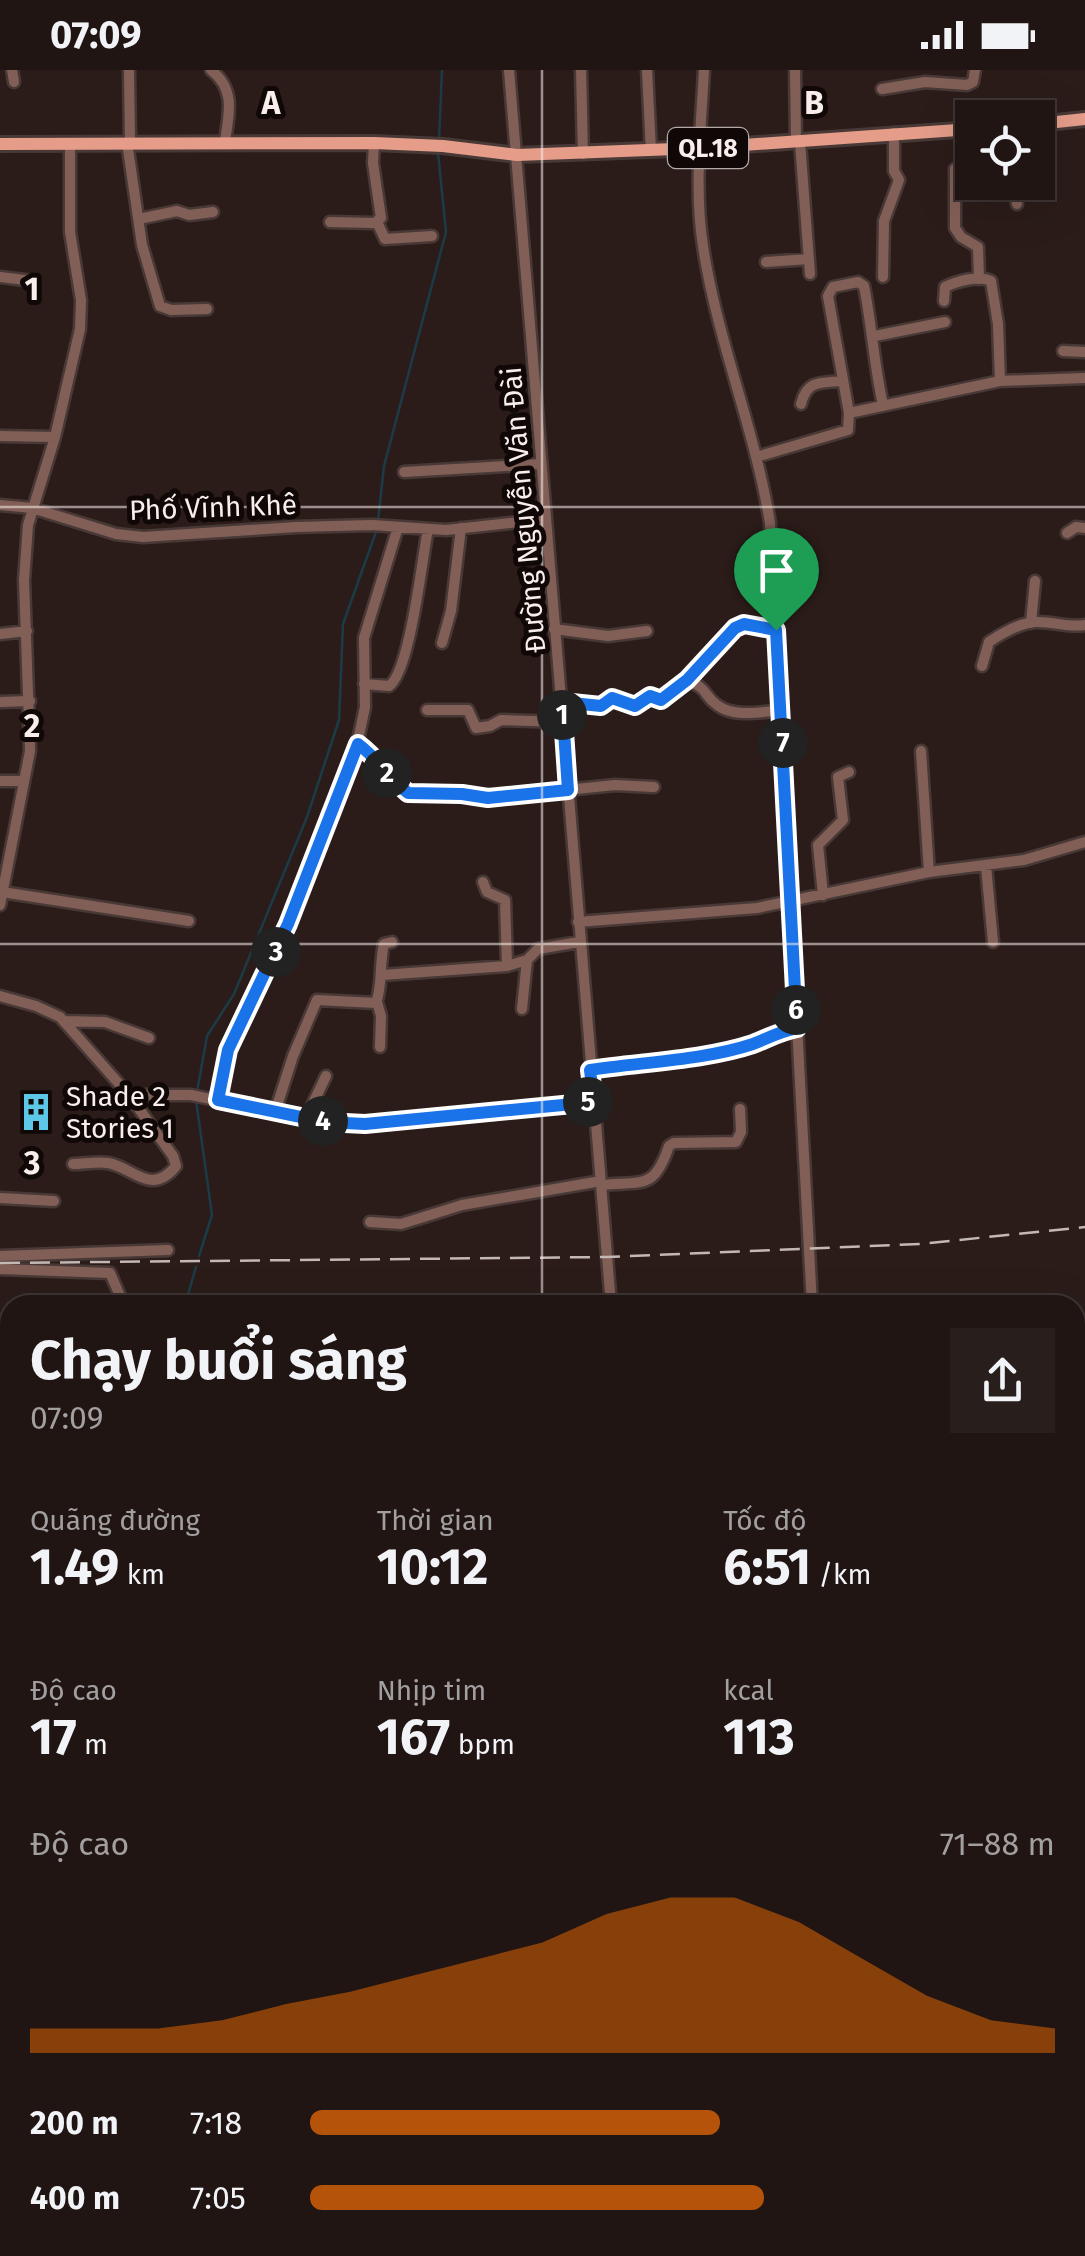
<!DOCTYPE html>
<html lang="vi">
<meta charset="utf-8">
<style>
:root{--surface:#201513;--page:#281e1c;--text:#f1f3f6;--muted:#a29fa0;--line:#3d3433;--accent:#b45309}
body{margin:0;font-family:"Fira Sans",sans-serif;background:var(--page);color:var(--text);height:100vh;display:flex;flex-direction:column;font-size:38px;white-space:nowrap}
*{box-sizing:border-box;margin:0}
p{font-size:32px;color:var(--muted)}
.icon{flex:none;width:55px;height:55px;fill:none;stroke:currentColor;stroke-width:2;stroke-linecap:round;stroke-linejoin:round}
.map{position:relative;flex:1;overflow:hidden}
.side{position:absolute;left:0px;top:1225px;width:1085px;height:962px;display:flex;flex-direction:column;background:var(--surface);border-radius:30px 30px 0 0;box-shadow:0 10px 40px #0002,0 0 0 2px var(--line)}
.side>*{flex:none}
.fabs{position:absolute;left:955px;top:30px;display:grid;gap:20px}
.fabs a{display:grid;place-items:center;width:100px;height:100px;border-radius:0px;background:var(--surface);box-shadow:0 10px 40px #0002,0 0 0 2px var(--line);font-size:50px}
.pin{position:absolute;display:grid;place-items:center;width:85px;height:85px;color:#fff;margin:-102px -42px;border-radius:50% 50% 50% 0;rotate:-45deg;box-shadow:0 0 10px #0007}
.pin .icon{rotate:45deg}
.km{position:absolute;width:50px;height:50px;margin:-25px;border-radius:50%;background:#222;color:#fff;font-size:28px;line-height:50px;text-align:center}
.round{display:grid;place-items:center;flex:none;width:105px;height:105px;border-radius:0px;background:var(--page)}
.overview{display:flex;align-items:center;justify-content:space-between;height:170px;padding:0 30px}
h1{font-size:55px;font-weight:700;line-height:75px}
.stats{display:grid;grid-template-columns:repeat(3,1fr);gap:15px;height:170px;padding:10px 30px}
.stats div{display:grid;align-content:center}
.stats b{font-size:50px;font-weight:700}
.stats small{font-size:28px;font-weight:400}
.stats p{font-size:28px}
.chart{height:280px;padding:20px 30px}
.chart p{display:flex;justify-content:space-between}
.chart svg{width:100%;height:180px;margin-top:10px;fill:var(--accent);opacity:.7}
ul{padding:0 30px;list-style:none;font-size:32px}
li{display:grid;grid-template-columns:160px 120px 1fr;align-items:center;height:75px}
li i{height:25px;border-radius:12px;background:var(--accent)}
.status{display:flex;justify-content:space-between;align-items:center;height:70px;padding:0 50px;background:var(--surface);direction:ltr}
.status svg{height:28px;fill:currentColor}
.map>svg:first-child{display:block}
</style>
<div class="status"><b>07:09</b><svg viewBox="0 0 49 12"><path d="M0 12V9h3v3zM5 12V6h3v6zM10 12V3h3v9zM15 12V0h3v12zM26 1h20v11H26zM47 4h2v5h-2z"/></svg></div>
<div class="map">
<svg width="1085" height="2186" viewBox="0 0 1085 2186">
<rect width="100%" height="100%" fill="#2b1c19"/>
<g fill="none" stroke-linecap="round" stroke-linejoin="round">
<path stroke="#1b3c47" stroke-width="2.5" d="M 439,70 L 442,0
M 378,451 L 384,396 L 446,162 L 438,83
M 197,1022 L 207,966 L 234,924 L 307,747 L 339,650 L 343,554 L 377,459
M 196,1030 L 212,1145 L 199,1186
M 185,1235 L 196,1197
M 0,1274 L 10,1273"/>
<g stroke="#483937" stroke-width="15">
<path id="minor" d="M 12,0 L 14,12
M 129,0 L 130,72
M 211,0 C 236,19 229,44 225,71
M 509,0 L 611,1235
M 581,0 L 583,84
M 647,0 L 651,81
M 704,0 C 701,58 694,119 703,176 C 717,270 755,359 770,453 L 812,1235
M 795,0 L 796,72
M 882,19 L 925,12 L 967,15 L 973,12 L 975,0
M 127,72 L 142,175 L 160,236 L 171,240 L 207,239
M 800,72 L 810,204
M 972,96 L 955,99 L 955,158 L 961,167 L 978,177 L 979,209
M 1014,112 L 1017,134
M 139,149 L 177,141 L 189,145 L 213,142
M 330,152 L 374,153 L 381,148 L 373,93 L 374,73
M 377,152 L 385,169 L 432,166
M 766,192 L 809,189
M 0,207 L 33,211
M 883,207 L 884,151 L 899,110 L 894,101 L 894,63
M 944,231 L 945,217 C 957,211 979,205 991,211 L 998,254 L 1000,311
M 875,266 L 945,252
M 1063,281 L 1085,282
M 801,334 C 807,310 820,313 842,311
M 849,343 L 1000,311 L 1085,308
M 0,366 L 55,367
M 756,387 L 848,360 L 849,343 L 828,226 L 833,217 L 858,212 L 864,216 C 872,256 874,295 883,335
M 404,402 L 540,394
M 0,435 L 32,438 L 116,464 L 143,467 L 296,457 L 372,455 L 446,460 L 546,449
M 1067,463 L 1076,457 L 1085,458
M 1031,553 L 1035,511
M 554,559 L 608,566 L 647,561
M 0,564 L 27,561
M 442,573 L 451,541 L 461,458
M 982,596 L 989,572 C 1001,564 1020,553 1035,552 C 1052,551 1068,558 1085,555
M 687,610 C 709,619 703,625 717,635 C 734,648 761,642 781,640
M 364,614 L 389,616 C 410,602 422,489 428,459
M 0,632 L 30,631
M 561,632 L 601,636 L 612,628 L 635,635 L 647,626 L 661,630 L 687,610 L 735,558 L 745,554 L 777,560
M 427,640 L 468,640 L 476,658 L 490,656 L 501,650 L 563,652
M 358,674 C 378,689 390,707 408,723 L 461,724 L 488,728 L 615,715 L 654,717
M 921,681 L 929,802
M 0,711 L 23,711
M 986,796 L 993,872
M 483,812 L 487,822 L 505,830 L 507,896
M 2,822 L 189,851
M 823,825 L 818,775 L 843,750 L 838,707 L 849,702
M 0,835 L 30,681 L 24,510 L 28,455 L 55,367 L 80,259 L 81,230 L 70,162 L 70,74
M 578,852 L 757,838 L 929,802 L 1024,790 L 1085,772
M 382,905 L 507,896 L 527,890 L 538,879 L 579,872
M 0,926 L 36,936 L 60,947 L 129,1025 L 191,1025 L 325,1052 L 365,1054 L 594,1032
M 377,932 L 381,946 L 380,977
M 522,939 L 527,890
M 64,951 L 105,952 L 149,968
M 590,1000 C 641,992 705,990 753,973 C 768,968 781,961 797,958
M 218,1030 L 228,980 L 288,854 L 356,680 L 365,637 L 364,568 L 398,457
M 275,1042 L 293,986 L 317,930 L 376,933 C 383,914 379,894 384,874 L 392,872
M 306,1048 L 326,1006
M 73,1094 C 84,1094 97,1091 108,1093 C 133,1097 151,1127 176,1096 L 173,1086 L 129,1025
M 602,1115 C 644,1111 654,1120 669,1076 L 674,1073 L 736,1072 L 741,1062 L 740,1039
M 0,1128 L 54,1131
M 370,1152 L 401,1154 L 462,1135 L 601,1111
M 0,1186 L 168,1180
M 0,1199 L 110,1203 L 124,1235
M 0,1380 L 10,1370
M 1075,1387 L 1085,1388
M 0,1401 L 10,1416
M 1075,1446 L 1084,1464
M 0,1463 L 10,1456
M 0,1736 L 10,1736
M 0,1773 L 10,1775
M 1075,1798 L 1085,1801
M 0,1818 L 10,1818
M 0,1934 L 10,1932
M 0,2054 L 10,2054
M 0,2116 L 10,2119
M 1075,2161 L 1085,2151
M 679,2178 L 685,2186
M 758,2178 L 760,2186
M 839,2178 L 840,2186
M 912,2178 L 919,2186
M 48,2186 L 52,2178
M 479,2186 L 480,2178
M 567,2186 L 571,2178
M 1053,2186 L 1059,2178"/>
</g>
<g stroke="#483937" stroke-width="18">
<path id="major" d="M 1038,54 L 1085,49
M 0,74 L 374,73 L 443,76 L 517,85 L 701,78 L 972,59"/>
</g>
<use href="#minor" stroke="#825f56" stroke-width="10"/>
<use href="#major" stroke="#e59d8a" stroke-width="12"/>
<path stroke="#c4b8b5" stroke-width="2.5" stroke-dasharray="20 10" stroke-linecap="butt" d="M 0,1193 L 607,1187 L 920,1174 L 1085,1157"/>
</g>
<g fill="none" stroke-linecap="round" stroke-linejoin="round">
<g stroke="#fff" stroke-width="20">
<path id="route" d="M 744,554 L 776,560 L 797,958 C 781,961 768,968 753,974 C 705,990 642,992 590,1000 L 594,1032 L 365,1054 L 325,1052 L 218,1030 L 228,980 L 288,854 L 358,674 C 378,689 390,708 408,723 L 462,724 L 488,728 L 568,720 L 562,632 L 601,636 L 612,628 L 635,636 L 650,626 L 661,630 L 687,610 L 735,558 Z"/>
</g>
<use href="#route" stroke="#1a73e8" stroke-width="12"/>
</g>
<path fill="none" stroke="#f9eeec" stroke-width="2.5" stroke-opacity="0.55" d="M 542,0 L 542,1235M 0,437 L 1085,437M 0,874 L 1085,874M 0,1312 L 10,1312M 1075,1312 L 1085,1312M 0,1749 L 10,1749M 1075,1749 L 1085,1749M 542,2178 L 542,2186"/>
<defs>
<g id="building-bare" transform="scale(3)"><path d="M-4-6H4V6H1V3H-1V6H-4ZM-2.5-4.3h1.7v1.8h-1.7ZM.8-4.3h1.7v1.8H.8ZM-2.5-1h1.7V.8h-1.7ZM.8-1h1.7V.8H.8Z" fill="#5dc7e8" stroke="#0f0807" stroke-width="2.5" paint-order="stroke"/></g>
</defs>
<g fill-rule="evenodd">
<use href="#building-bare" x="36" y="1042"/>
</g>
<g text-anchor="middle" stroke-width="10" stroke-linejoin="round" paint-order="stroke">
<rect fill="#0f0807" stroke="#b3a9a7" stroke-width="2.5" x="668" y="58" width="80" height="40" rx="8"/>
<g font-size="25" font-weight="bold" fill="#f9eeec">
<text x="708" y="87">QL.18</text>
</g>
<g font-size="28" fill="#f9eeec" stroke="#0f0807">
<text transform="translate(213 437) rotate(-2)" y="10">Phố Vĩnh Khê</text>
<text transform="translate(523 440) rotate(-95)" y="10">Đường Nguyễn Văn Đài</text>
</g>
<g font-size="28" fill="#f9eeec" stroke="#0f0807" text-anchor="start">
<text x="66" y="1036">Shade 2<tspan x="66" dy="32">Stories 1</tspan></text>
</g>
</g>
<g font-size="32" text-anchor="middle" font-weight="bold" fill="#f9eeec" stroke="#0f0807" stroke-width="10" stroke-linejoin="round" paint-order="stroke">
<text x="271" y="44">A</text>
<text x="814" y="44">B</text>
<text x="32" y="230">1</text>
<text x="32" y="667">2</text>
<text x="32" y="1104">3</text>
</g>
</svg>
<div class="fabs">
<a><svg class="icon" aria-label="locate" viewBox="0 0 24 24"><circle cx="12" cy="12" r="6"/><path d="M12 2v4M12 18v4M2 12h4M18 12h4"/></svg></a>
</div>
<div class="pin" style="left:776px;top:560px;background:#1e9e55"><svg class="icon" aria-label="arrive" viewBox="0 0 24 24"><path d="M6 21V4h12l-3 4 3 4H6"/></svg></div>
<b class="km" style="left:562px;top:645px">1</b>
<b class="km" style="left:387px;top:703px">2</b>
<b class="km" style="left:276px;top:882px">3</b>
<b class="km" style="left:323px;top:1051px">4</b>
<b class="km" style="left:588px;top:1032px">5</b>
<b class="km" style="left:796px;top:940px">6</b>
<b class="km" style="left:783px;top:673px">7</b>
<section class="side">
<div class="overview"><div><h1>Chạy buổi sáng</h1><p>07:09</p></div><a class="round"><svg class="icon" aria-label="share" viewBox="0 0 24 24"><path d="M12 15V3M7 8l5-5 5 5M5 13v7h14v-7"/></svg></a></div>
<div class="stats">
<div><p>Quãng đường</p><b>1.49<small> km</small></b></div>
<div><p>Thời gian</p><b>10:12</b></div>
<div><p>Tốc độ</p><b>6:51<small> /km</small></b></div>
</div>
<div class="stats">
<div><p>Độ cao</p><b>17<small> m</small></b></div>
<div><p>Nhịp tim</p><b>167<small> bpm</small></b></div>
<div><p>kcal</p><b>113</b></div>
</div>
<div class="chart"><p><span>Độ cao</span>71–88 m</p>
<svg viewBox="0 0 160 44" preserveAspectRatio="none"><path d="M0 44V38L10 38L20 38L30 36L40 32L50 29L60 25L70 21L80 17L90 10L100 6L110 6L120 12L130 21L140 30L150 36L160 38V44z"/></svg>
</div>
<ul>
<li><b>200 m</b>7:18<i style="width:55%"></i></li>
<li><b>400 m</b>7:05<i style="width:61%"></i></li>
</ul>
</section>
</div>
